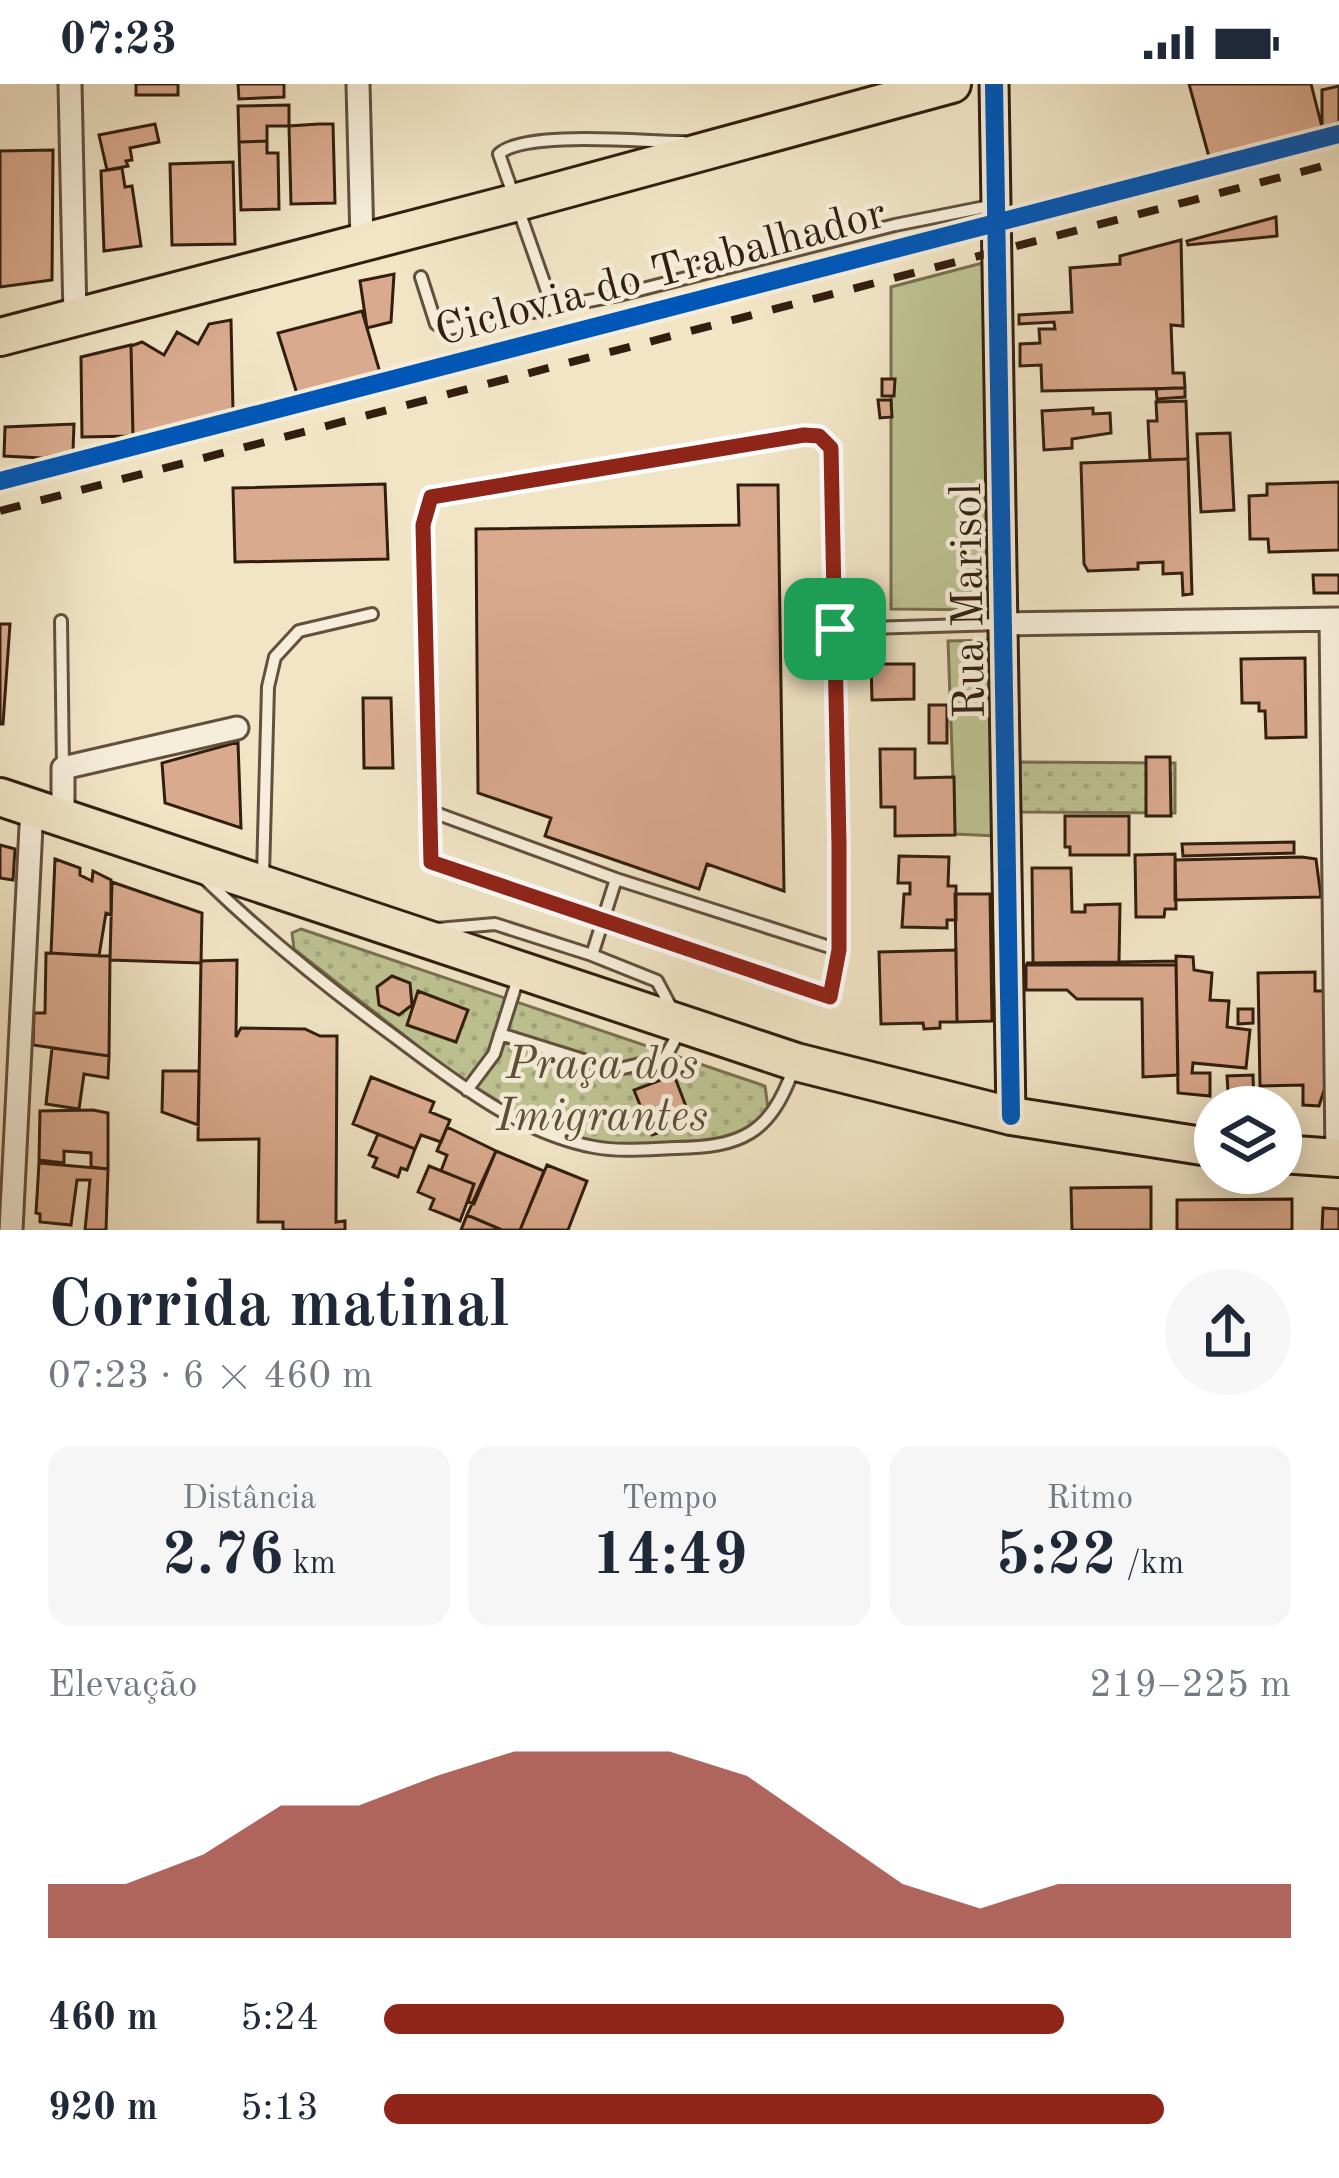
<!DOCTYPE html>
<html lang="pt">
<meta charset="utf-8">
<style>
:root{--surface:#fff;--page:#f6f6f7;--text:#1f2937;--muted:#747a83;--accent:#8f2418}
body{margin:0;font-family:"Old Standard TT",serif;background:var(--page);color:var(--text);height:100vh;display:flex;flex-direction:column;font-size:45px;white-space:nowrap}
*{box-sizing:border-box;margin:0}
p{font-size:39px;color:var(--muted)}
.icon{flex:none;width:66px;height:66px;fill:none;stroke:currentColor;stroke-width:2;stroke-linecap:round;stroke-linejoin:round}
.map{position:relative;height:1146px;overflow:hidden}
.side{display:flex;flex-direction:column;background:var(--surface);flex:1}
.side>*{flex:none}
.tools{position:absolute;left:1194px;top:1002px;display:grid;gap:24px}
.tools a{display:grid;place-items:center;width:108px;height:108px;border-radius:50%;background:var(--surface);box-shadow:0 6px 30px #0003;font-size:60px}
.pin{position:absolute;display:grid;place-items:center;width:102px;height:102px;color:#fff;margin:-51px;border-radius:24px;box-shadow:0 6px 18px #0006}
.round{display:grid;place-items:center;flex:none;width:126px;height:126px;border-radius:63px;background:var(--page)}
.summary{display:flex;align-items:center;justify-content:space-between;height:204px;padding:0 48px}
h1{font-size:66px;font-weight:700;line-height:90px}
.metrics{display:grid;grid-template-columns:repeat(3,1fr);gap:18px;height:204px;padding:12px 48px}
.metrics div{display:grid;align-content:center;border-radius:24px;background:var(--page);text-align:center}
.metrics b{font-size:60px;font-weight:700}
.metrics small{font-size:33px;font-weight:400}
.metrics p{font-size:33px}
.chart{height:336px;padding:24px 48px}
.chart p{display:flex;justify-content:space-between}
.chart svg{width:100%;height:216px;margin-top:12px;fill:var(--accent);opacity:.7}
ul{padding:0 48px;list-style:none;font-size:39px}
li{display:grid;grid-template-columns:192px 144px 1fr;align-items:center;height:90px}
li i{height:30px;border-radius:15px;background:var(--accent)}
.status{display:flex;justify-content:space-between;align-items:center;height:84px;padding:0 60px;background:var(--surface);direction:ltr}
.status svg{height:33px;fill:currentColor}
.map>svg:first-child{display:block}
</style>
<div class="status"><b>07:23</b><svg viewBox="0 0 49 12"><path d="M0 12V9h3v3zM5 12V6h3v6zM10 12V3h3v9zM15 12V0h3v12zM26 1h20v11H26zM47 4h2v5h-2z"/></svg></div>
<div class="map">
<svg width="1339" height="1146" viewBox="0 0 1339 1146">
<defs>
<pattern id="park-dots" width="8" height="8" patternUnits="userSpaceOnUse" patternTransform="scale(3)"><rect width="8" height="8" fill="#bec392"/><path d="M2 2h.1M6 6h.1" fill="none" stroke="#a4a77d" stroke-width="1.8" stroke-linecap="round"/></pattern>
</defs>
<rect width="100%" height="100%" fill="#f1e5c6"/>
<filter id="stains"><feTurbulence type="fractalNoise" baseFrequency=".00167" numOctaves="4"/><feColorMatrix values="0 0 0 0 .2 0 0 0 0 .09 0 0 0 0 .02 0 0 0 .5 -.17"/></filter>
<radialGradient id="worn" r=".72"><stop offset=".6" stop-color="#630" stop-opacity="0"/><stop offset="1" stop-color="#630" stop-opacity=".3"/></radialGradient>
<path fill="#bec392" stroke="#787050" stroke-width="3" d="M 990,177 L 993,526 L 891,525 L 891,203 Z
M 996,556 L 997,752 L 955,750 L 948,557 Z"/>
<path fill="url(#park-dots)" stroke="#787050" stroke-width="3" d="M 1019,678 L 1175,679 L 1175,729 L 1018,728 Z
M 301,845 L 765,1002 L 768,1024 L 763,1033 L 738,1052 L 715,1059 L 611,1062 L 586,1057 L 503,1020 L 451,988 L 294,865 L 292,849 Z"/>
<path fill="#daaa8e" stroke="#321e0f" stroke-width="3" d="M 136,0 L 178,0 L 178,11 L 136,11 Z
M 238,0 L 284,0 L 284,13 L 239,15 Z
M 1189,0 L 1311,0 L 1322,43 L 1209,73 Z
M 1339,2 L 1339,38 L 1322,43 L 1322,6 Z
M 289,21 L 289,42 L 267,42 L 267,57 L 239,58 L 238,22 Z
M 155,40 L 159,58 L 130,64 L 132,76 L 126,77 L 128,82 L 107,86 L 99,51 Z
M 319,40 L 333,40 L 335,119 L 291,120 L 289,42 Z
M 267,57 L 267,69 L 278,69 L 279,125 L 241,126 L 239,58 Z
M 53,66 L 52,196 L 0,203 L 0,67 Z
M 233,78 L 235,160 L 172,161 L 170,80 Z
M 122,84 L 125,103 L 132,102 L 141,162 L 104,167 L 101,87 Z
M 1276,133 L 1277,152 L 1188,161 L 1187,157 Z
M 1181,156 L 1183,242 L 1171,241 L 1173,289 L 1184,289 L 1185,304 L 1042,307 L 1041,281 L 1020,282 L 1020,260 L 1040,259 L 1039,245 L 1055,245 L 1054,238 L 1019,240 L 1019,231 L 1072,228 L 1070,184 L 1120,180 L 1120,172 Z
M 394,190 L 391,238 L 367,244 L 360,197 Z
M 362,227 L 381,292 L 298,313 L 278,249 Z
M 231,236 L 233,326 L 133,353 L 131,262 L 142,258 L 164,271 L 177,248 L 198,260 L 209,240 Z
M 131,261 L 133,352 L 82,353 L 81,273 Z
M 882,295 L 895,295 L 894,312 L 882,312 Z
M 1173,304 L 1185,304 L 1185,313 L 1157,315 L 1156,305 Z
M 878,316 L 891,316 L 892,333 L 880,334 Z
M 1186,317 L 1188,375 L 1150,376 L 1148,337 L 1157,337 L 1156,318 Z
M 1093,324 L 1093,330 L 1110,329 L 1111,349 L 1072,355 L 1072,364 L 1044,366 L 1042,327 Z
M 74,340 L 73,367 L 42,374 L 4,372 L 5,343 Z
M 1230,349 L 1234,426 L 1201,428 L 1197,350 Z
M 1188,375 L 1192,510 L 1183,511 L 1182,489 L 1163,490 L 1163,478 L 1138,479 L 1138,485 L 1088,487 L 1084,480 L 1081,379 Z
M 1339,398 L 1339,466 L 1269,468 L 1268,455 L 1250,455 L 1249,412 L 1267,411 L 1267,400 Z
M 385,400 L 388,475 L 235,478 L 233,404 Z
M 738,401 L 778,401 L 784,807 L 707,780 L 699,805 L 545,752 L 551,734 L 478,709 L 476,445 L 739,441 Z
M 1313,491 L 1339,491 L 1339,509 L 1314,509 Z
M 0,540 L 10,540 L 3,640 L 0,640 Z
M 1305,574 L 1306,653 L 1266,654 L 1265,627 L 1259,627 L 1259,619 L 1242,619 L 1241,575 Z
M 871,580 L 914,580 L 914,615 L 872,616 Z
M 363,614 L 391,614 L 393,684 L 364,684 Z
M 929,621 L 947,621 L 947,659 L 929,659 Z
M 238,658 L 241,744 L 165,719 L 162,679 Z
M 880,665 L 915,665 L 915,694 L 954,693 L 955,751 L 895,752 L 895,723 L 881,723 Z
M 1146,673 L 1170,673 L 1171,732 L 1146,732 Z
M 1065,732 L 1129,732 L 1129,771 L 1070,771 L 1070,763 L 1065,763 Z
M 1294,758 L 1294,769 L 1183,772 L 1182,760 Z
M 0,761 L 15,765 L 13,796 L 0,794 Z
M 1175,770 L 1176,825 L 1165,825 L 1164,833 L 1136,833 L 1135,771 Z
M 899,772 L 949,773 L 948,802 L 956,802 L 956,836 L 947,836 L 947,844 L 902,843 L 904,810 L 910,810 L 910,799 L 898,799 Z
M 1302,773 L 1316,775 L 1321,813 L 1175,816 L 1175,776 Z
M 55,775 L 80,784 L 80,791 L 92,797 L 93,787 L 111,796 L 111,831 L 106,829 L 99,872 L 51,869 Z
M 1032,784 L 1071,784 L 1072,828 L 1085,828 L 1085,821 L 1120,820 L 1119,878 L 1033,879 Z
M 112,798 L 202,829 L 201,879 L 110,876 Z
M 955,810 L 990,810 L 992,937 L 957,938 Z
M 956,866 L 957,938 L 940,938 L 940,944 L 924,945 L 923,939 L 881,940 L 879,868 Z
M 46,869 L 110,872 L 109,972 L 33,961 L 34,929 L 45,929 Z
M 1176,872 L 1193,873 L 1194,886 L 1212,889 L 1210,916 L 1229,917 L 1227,943 L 1250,946 L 1246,984 L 1193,979 L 1192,989 L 1210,989 L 1210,1012 L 1178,1009 Z
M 237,876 L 236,953 L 241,944 L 305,945 L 320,952 L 337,952 L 336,1138 L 345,1137 L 345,1146 L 283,1146 L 283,1138 L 258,1138 L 259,1055 L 198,1056 L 201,877 Z
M 1176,877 L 1176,881 L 1026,879 L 1119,878 Z
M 1026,881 L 1176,881 L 1178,991 L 1143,993 L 1142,915 L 1077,915 L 1067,906 L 1026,906 Z
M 1315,888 L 1315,907 L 1325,907 L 1326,1000 L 1319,1022 L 1303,1021 L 1303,1001 L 1260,1002 L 1258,889 Z
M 392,892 L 410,899 L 412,921 L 399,931 L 379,921 L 377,903 Z
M 418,907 L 468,926 L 456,958 L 407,941 Z
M 1238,925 L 1253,925 L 1253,939 L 1238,940 Z
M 52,964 L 109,972 L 108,994 L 84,990 L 79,1025 L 46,1020 Z
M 163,987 L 199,987 L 198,1041 L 162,1028 Z
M 674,991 L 692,1038 L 652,1051 L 634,1006 Z
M 1253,991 L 1254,1023 L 1229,1023 L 1227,992 Z
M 371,993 L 434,1018 L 430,1028 L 450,1036 L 441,1058 L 421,1051 L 415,1065 L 353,1040 Z
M 93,1026 L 108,1029 L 108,1085 L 91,1083 L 91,1069 L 64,1067 L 64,1079 L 39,1076 L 40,1027 Z
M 447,1043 L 496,1067 L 474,1120 L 468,1118 L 474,1100 L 441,1087 L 447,1071 L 437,1067 Z
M 378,1050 L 415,1065 L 407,1086 L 401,1084 L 398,1093 L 373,1083 L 377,1074 L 369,1071 Z
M 496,1067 L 544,1087 L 520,1146 L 502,1146 L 467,1131 Z
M 39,1079 L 108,1085 L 106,1146 L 85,1146 L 90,1096 L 77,1096 L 71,1141 L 40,1138 L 40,1130 L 36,1129 Z
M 547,1081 L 587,1097 L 573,1133 L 568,1146 L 520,1146 Z
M 429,1082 L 474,1100 L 460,1137 L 430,1125 L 434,1115 L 418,1108 Z
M 1151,1103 L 1151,1146 L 1072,1146 L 1071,1104 Z
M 1292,1115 L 1292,1146 L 1177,1146 L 1177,1116 Z
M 1323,1124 L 1339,1125 L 1339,1146 L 1322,1146 Z
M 467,1131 L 502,1146 L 461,1146 Z"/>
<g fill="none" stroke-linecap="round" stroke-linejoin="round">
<g stroke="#62503d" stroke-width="16">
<path id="lane" d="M 421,193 L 436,240 L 447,245 L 619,211 L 895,141 L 995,121
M 553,224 L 499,70 C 524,46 645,58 683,58
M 61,537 L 63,684
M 835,545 L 1000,540
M 430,727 L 431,778 L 830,913 L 839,866
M 263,791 L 268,603 L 275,573 L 299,547 L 372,530
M 206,796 C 265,853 328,904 395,953 C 454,997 519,1049 594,1063 C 620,1068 649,1065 676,1064 C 741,1063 770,1050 793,986
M 437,845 L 495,840 L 592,871 L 657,897 L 673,927
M 592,871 L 616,795 L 839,866 L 831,364 L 819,352 L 432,413 L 425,424 L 430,727 L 616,795
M 500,950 L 615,986 L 665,974 L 679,948
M 467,1006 L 494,970 L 519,891"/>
</g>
<g stroke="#62503d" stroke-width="27">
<path id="street" d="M 70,0 L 75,233
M 358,0 L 362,158
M 1331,536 L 1337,1074
M 1006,540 L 1339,535
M 63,732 L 63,684 L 237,644
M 11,1146 L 32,722"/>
</g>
<g stroke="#321e0f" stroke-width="33">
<path id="secondary" d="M 994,0 L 1011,1032"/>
</g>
<g stroke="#321e0f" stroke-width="42">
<path id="highway" d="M 0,253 L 514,119 L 952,0
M 0,713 L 796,978 L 1011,1032 L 1215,1064
M 1281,1070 L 1339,1074"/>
</g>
<use href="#lane" stroke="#f6eeda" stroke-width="10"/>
<use href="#street" stroke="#f6eeda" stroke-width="21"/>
<use href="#secondary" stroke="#f6eeda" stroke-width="27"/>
<use href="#highway" stroke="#f1e5c6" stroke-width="36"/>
<path stroke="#321e0f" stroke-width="8" stroke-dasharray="21 21" stroke-linecap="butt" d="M 0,427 L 1339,78"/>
<g stroke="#f6eeda" stroke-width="26">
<path id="cycleway" d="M 994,0 L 1011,1032
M 0,397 L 1339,50"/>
</g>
<use href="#cycleway" stroke="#0057b8" stroke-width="18"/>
</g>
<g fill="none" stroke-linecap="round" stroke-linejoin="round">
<g stroke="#fff" stroke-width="24">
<path id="route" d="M 804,351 L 819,352 L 831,364 L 839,761 L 839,866 L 830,913 L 431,778 L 423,441 L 431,413 Z"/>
</g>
<use href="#route" stroke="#8f2418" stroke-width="15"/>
</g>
<g text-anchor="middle" stroke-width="9" stroke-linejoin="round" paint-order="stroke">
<g font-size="45" fill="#321e0f" stroke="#f6eeda">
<text transform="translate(660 186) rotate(-15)" y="16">Ciclovia do Trabalhador</text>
<text transform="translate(966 517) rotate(-91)" y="16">Rua Marisol</text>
</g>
<g font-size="45" font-style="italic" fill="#5c5036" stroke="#f6eeda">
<text x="602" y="994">Praça dos<tspan x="602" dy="52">Imigrantes</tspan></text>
</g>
</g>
<rect width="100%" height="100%" filter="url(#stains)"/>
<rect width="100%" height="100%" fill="url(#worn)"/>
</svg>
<div class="tools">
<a><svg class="icon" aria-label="layers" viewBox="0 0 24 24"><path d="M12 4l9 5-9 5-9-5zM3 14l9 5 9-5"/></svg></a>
</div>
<div class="pin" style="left:835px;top:545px;background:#1e9e55"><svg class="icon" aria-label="arrive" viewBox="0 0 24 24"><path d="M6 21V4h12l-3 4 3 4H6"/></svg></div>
</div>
<section class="side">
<div class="summary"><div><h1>Corrida matinal</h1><p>07:23 · 6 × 460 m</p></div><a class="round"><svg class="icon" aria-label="share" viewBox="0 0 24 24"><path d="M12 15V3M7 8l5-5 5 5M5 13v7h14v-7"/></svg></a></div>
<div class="metrics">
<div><p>Distância</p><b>2.76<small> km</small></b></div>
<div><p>Tempo</p><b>14:49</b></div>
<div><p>Ritmo</p><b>5:22<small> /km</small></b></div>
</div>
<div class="chart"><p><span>Elevação</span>219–225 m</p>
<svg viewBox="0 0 160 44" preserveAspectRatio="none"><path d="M0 44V33L10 33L20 27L30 17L40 17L50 11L60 6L70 6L80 6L90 11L100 22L110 33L120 38L130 33L140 33L150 33L160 33V44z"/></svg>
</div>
<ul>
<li><b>460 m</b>5:24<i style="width:75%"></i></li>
<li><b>920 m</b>5:13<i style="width:86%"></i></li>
</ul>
</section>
